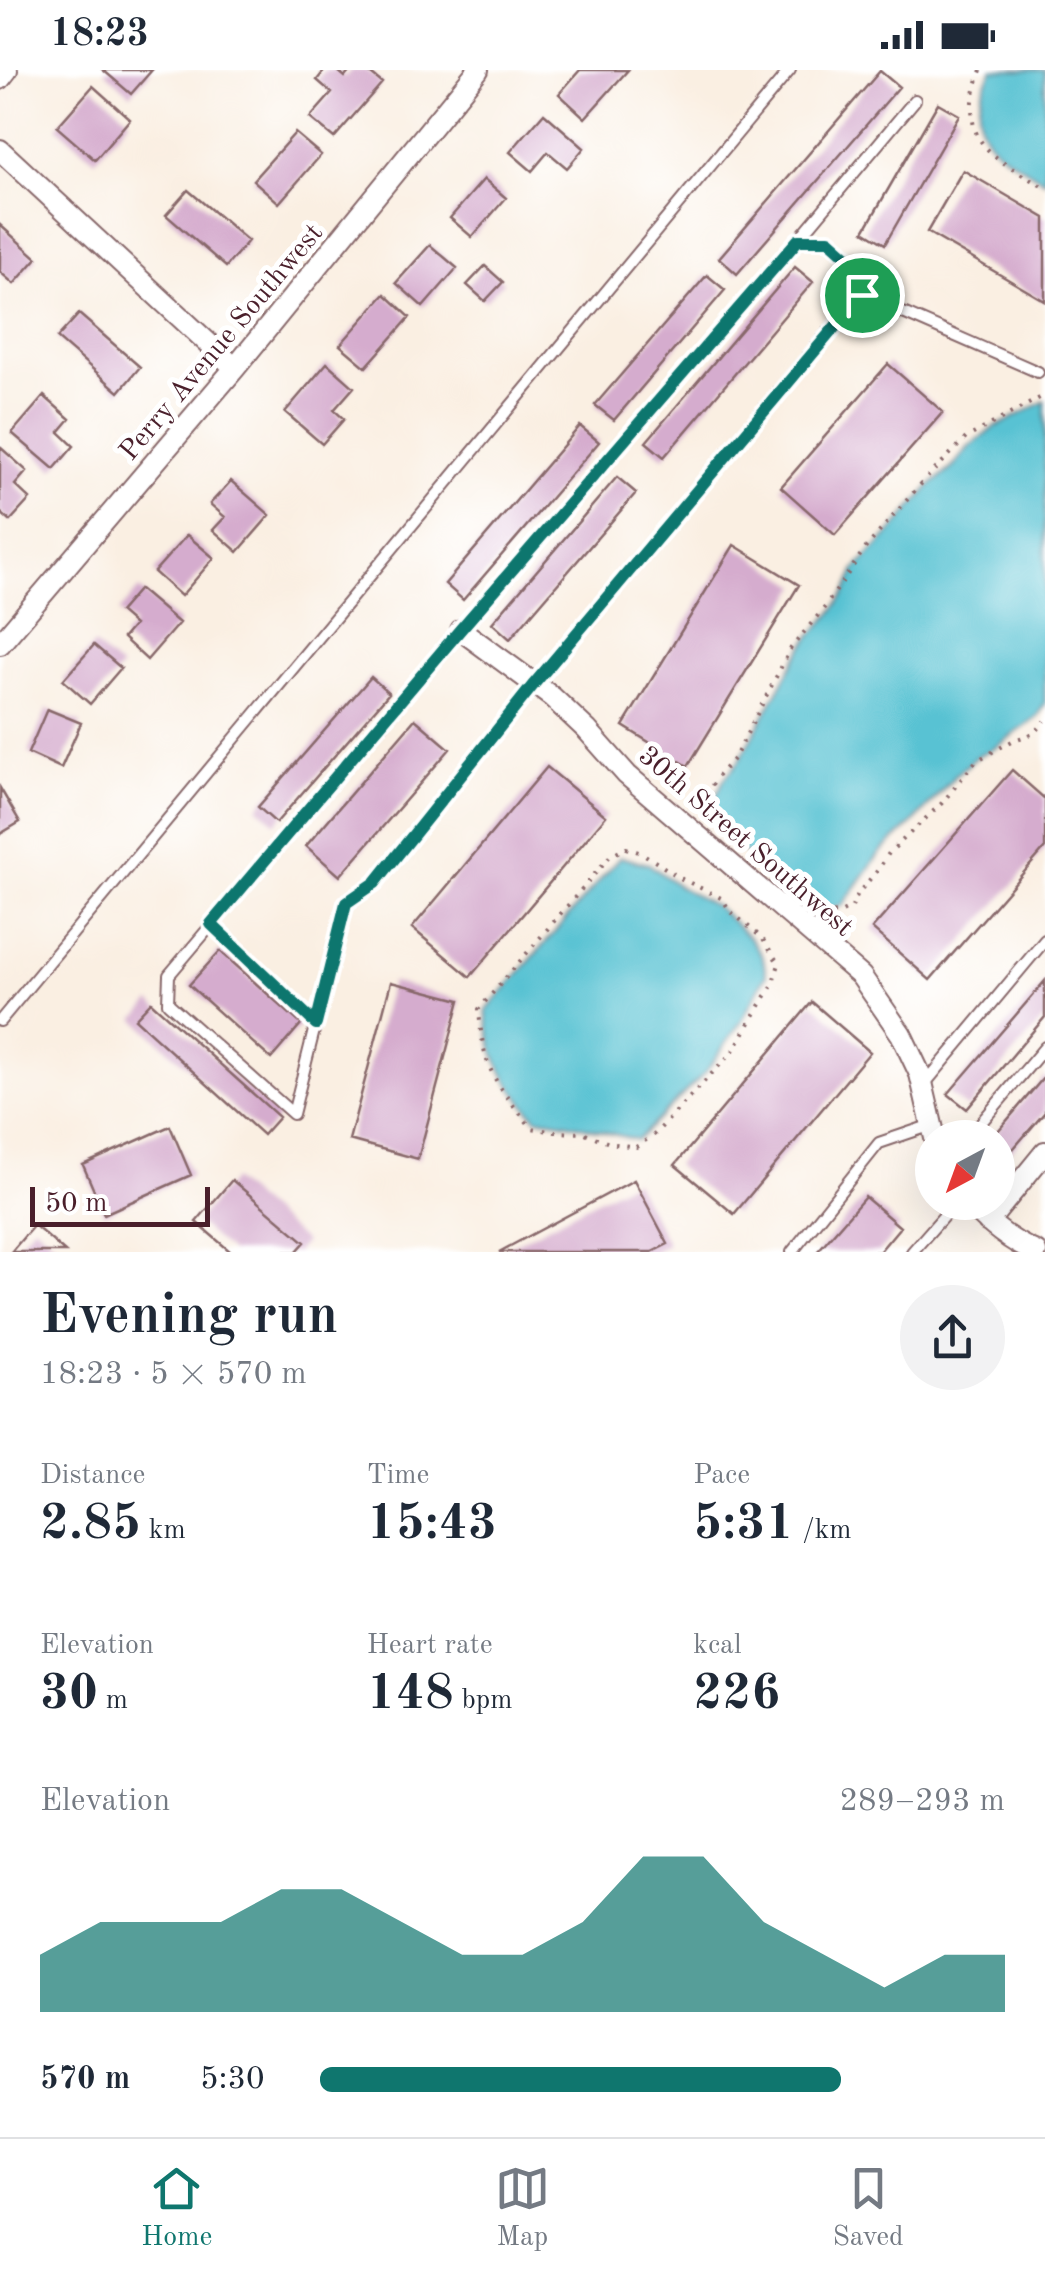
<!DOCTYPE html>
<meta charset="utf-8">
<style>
:root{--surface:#fff;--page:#f2f2f3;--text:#1f2937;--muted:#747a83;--line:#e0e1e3;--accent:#0f766e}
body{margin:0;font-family:"Old Standard TT",serif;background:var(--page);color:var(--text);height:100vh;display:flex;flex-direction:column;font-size:38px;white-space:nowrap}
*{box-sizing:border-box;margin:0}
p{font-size:32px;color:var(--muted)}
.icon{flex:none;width:55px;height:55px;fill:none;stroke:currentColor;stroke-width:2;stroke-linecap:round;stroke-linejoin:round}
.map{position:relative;height:1182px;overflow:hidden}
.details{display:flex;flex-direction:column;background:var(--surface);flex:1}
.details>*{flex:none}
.needle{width:65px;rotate:221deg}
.buttons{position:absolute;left:915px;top:1050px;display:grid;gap:20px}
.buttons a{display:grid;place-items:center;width:100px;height:100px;border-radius:50%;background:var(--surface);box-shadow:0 10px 40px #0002;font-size:50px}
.scale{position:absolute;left:30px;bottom:25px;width:180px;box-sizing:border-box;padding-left:10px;border:5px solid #4a1f2b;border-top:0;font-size:28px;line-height:35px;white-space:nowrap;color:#4a1f2b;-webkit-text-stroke:8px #fff;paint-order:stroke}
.pin{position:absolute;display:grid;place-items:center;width:85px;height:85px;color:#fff;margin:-42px;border:5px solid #fff;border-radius:50%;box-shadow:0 2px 10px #0007}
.round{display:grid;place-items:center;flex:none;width:105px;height:105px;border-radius:52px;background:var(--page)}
.head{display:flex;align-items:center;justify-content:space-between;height:170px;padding:0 40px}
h1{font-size:55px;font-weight:600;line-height:75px}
.figures{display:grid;grid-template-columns:repeat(3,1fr);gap:15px;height:170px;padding:10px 40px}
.figures div{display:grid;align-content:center}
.figures b{font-size:50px;font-weight:600}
.figures small{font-size:28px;font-weight:400}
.figures p{font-size:28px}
.chart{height:280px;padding:20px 40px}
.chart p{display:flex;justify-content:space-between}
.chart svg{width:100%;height:180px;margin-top:10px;fill:var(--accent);opacity:.7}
ul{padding:0 40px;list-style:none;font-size:32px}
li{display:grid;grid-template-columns:160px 120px 1fr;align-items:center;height:75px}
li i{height:25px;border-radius:12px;background:var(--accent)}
.status{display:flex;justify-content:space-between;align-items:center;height:70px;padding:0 50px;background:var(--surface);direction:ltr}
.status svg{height:28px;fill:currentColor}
.menu{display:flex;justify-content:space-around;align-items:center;height:140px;border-top:2px solid var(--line);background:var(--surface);font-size:28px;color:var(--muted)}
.menu a{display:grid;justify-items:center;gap:5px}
.menu .on{color:var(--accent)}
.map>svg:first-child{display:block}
</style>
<div class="status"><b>18:23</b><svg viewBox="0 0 49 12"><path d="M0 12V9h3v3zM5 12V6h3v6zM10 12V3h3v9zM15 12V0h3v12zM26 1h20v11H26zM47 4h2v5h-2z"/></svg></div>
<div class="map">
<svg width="1045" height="1182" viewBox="0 0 1045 1182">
<rect width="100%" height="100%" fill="#fff"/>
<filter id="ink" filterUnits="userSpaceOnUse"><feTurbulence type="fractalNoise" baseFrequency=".01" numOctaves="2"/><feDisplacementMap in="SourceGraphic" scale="20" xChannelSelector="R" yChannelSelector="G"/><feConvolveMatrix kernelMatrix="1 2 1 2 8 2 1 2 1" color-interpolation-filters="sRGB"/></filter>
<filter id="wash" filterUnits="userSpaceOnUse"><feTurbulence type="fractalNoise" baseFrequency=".0048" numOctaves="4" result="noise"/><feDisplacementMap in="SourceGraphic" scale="40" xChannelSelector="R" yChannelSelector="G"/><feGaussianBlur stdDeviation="2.25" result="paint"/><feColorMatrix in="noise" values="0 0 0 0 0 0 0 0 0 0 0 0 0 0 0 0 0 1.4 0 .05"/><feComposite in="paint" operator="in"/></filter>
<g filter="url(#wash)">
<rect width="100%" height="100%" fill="#faefe2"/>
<path fill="#58c2d3" stroke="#51707f" stroke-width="2.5" d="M 992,0 L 1045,0 L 1045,111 C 995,80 958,65 992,0 Z
M 1045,331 L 1045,633 L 1038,647 L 995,678 L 979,685 L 956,705 L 914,752 L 880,783 L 842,836 L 830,838 L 809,831 L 735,775 L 716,752 L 714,730 L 724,709 L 739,691 L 797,586 L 812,564 L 832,543 L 846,522 L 856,499 L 895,458 L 930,416 L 952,398 L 968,378 L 992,359 Z
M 620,787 L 649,794 L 680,817 L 717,837 L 750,868 L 763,887 L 766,905 L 741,952 L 705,1003 L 637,1070 L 568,1053 L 536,1048 C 504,1010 491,992 486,941 Z"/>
<g id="blocks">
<path fill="#d5acce" d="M 103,0 L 152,0 L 131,24 Z
M 325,0 L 337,0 L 345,7 L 351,0 L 366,0 L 382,13 L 334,68 L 310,48 L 332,23 L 317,10 Z
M 580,0 L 628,0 L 585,48 L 559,24 Z
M 880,1 L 899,17 L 737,204 L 719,188 Z
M 93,16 L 130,49 L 95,90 L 57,57 Z
M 938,33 L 959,45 L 885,174 L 864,161 Z
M 544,43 L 584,78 L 567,98 L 548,82 L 532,101 L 510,82 Z
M 295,63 L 321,85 L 279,133 L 253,110 Z
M 963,100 L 1045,148 L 1045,231 L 927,162 Z
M 484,109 L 506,128 L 472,167 L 450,148 Z
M 188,120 L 248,171 L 226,197 L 166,145 Z
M 0,155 L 37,188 L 14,214 L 0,202 Z
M 430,175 L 457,198 L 423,237 L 396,213 Z
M 485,196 L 503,212 L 485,231 L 467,215 Z
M 795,197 L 813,212 L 664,387 L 646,372 Z
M 707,205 L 725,220 L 614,350 L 595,335 Z
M 385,224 L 410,247 L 366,297 L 340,275 Z
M 79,244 L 140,297 L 119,322 L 57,268 Z
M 327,293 L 354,317 L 334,340 L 344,349 L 322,374 L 285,342 Z
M 888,294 L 943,342 L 835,465 L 781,417 Z
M 44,326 L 70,349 L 59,362 L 74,376 L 54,399 L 12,363 Z
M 580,356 L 599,372 L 463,530 L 445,514 Z
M 0,377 L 27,401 L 15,415 L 30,429 L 10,451 L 0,442 Z
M 617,407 L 636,423 L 510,569 L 492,553 Z
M 231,411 L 270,445 L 238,482 L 213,460 L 225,447 L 210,434 Z
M 187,465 L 214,488 L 181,526 L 154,502 Z
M 734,475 L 799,515 L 688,696 L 623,656 Z
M 139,519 L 179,553 L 147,590 L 123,568 L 134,555 L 119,542 Z
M 94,575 L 121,598 L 90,634 L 63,610 Z
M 371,607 L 389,623 L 276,753 L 258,737 Z
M 47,639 L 81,653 L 61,698 L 28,683 Z
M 415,649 L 450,679 L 340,806 L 306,776 Z
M 547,697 L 606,746 L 470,907 L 412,858 Z
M 1012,700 L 1045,729 L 1045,778 L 930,910 L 872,859 Z
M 0,718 L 20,752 L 0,764 Z
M 220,881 L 301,954 L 271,989 L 189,915 Z
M 1045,911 L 1045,947 L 967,1039 L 948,1024 Z
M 391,912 L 460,930 L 418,1089 L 349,1070 Z
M 151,932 L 279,1047 L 263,1065 L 135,949 Z
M 812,932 L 870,982 L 734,1144 L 675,1095 Z
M 1045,1006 L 1045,1042 L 1001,1093 L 998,1090 L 998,1068 L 992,1068 Z
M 170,1056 L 191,1105 L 104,1144 L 83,1095 Z
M 232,1110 L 305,1172 L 296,1182 L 231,1182 L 196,1152 Z
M 634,1110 L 668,1174 L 652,1182 L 499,1182 Z
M 865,1127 L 900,1157 L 879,1182 L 817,1182 Z
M 34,1155 L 65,1182 L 11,1182 Z"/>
</g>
</g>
<g filter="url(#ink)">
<use href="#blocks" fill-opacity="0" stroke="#88686b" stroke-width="2.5"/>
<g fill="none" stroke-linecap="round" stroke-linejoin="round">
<g stroke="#88686b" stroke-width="14">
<path id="lane" d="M 915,30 L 798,170 L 461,560 L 169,905 L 168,933 L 293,1044 L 346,833 L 375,813 L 534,614 L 830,260 L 862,225 L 1038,302
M 798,170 L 829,169 L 848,187 L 862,225
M 211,854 L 316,954
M 0,951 L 790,0
M 923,1016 L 1045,870
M 974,1061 L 1045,977
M 792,1182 L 879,1073 L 932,1055
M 912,1182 L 956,1132"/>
</g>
<g stroke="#88686b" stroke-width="24">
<path id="street" d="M 0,9 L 7,0
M 0,80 L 235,298
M 461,560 L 552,627 L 587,660 L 627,705 L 861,906 L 901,964 L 920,1004 L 935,1068
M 0,574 L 235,298 L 478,0
M 968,1132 C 988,1153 1010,1172 1036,1182
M 988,1152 L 1045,1082"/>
</g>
<path stroke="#88686b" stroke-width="4" stroke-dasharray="2.5 8" stroke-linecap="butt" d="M 981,0 C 955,72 990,85 1045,118
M 708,746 L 708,722 L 717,707 L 735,687 L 791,578 L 825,537 L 864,480 L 919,416 L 966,368 L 1045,325
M 626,778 L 642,783 L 682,809 L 723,829 L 729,840 L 762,868 L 779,894 L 772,916 L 733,981 L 655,1064 L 636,1077 L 609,1073 L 585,1063 L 555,1062 L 532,1058 C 494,1012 483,1000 479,939 L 610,786 Z
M 822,844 L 840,843 L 852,837 L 858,823 L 877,801 L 889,783 L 942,733 L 976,691 L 1014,670 L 1035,663 L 1045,651"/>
<use href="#lane" stroke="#fff" stroke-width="10"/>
<use href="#street" stroke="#fff" stroke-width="20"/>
</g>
</g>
<g fill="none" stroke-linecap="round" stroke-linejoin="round" filter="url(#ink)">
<g stroke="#fff" stroke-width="20">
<path id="route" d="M 798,170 L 829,170 L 848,187 L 862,225 L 534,614 L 375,813 L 346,833 L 316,954 L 211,854 L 460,560 Z"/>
</g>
<use href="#route" stroke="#0f766e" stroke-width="12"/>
</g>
<g text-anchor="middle" stroke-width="10" stroke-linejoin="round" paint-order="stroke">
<g font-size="28" fill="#4a1f2b" stroke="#fff">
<text transform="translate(220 271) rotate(-50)" y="10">Perry Avenue Southwest</text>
<text transform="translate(747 770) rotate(41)" y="10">30th Street Southwest</text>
</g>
</g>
</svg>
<div class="buttons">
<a><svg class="needle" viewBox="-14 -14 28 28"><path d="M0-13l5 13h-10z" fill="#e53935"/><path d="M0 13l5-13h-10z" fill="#747a83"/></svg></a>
</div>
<div class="scale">50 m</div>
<div class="pin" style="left:862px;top:225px;background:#1e9e55"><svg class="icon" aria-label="arrive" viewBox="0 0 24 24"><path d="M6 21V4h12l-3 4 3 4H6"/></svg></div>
</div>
<section class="details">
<div class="head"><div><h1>Evening run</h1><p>18:23 · 5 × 570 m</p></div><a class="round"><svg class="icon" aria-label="share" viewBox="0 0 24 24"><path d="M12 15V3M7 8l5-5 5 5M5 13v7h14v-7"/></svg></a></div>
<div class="figures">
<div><p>Distance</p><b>2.85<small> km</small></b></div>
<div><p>Time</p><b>15:43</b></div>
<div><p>Pace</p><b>5:31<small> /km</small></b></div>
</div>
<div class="figures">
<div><p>Elevation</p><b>30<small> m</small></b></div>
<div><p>Heart rate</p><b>148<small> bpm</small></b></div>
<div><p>kcal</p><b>226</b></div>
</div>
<div class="chart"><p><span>Elevation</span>289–293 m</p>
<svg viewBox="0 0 160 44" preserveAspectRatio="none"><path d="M0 44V30L10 22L20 22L30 22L40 14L50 14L60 22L70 30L80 30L90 22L100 6L110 6L120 22L130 30L140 38L150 30L160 30V44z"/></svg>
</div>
<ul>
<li><b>570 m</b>5:30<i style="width:76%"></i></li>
</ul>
</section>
<nav class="menu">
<a class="on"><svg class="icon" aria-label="home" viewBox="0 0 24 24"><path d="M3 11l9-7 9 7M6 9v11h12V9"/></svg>Home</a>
<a><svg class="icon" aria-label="map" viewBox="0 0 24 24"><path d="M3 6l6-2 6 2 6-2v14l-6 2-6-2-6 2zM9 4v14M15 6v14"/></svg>Map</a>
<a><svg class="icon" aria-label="saved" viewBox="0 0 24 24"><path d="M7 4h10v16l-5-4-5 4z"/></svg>Saved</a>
</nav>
